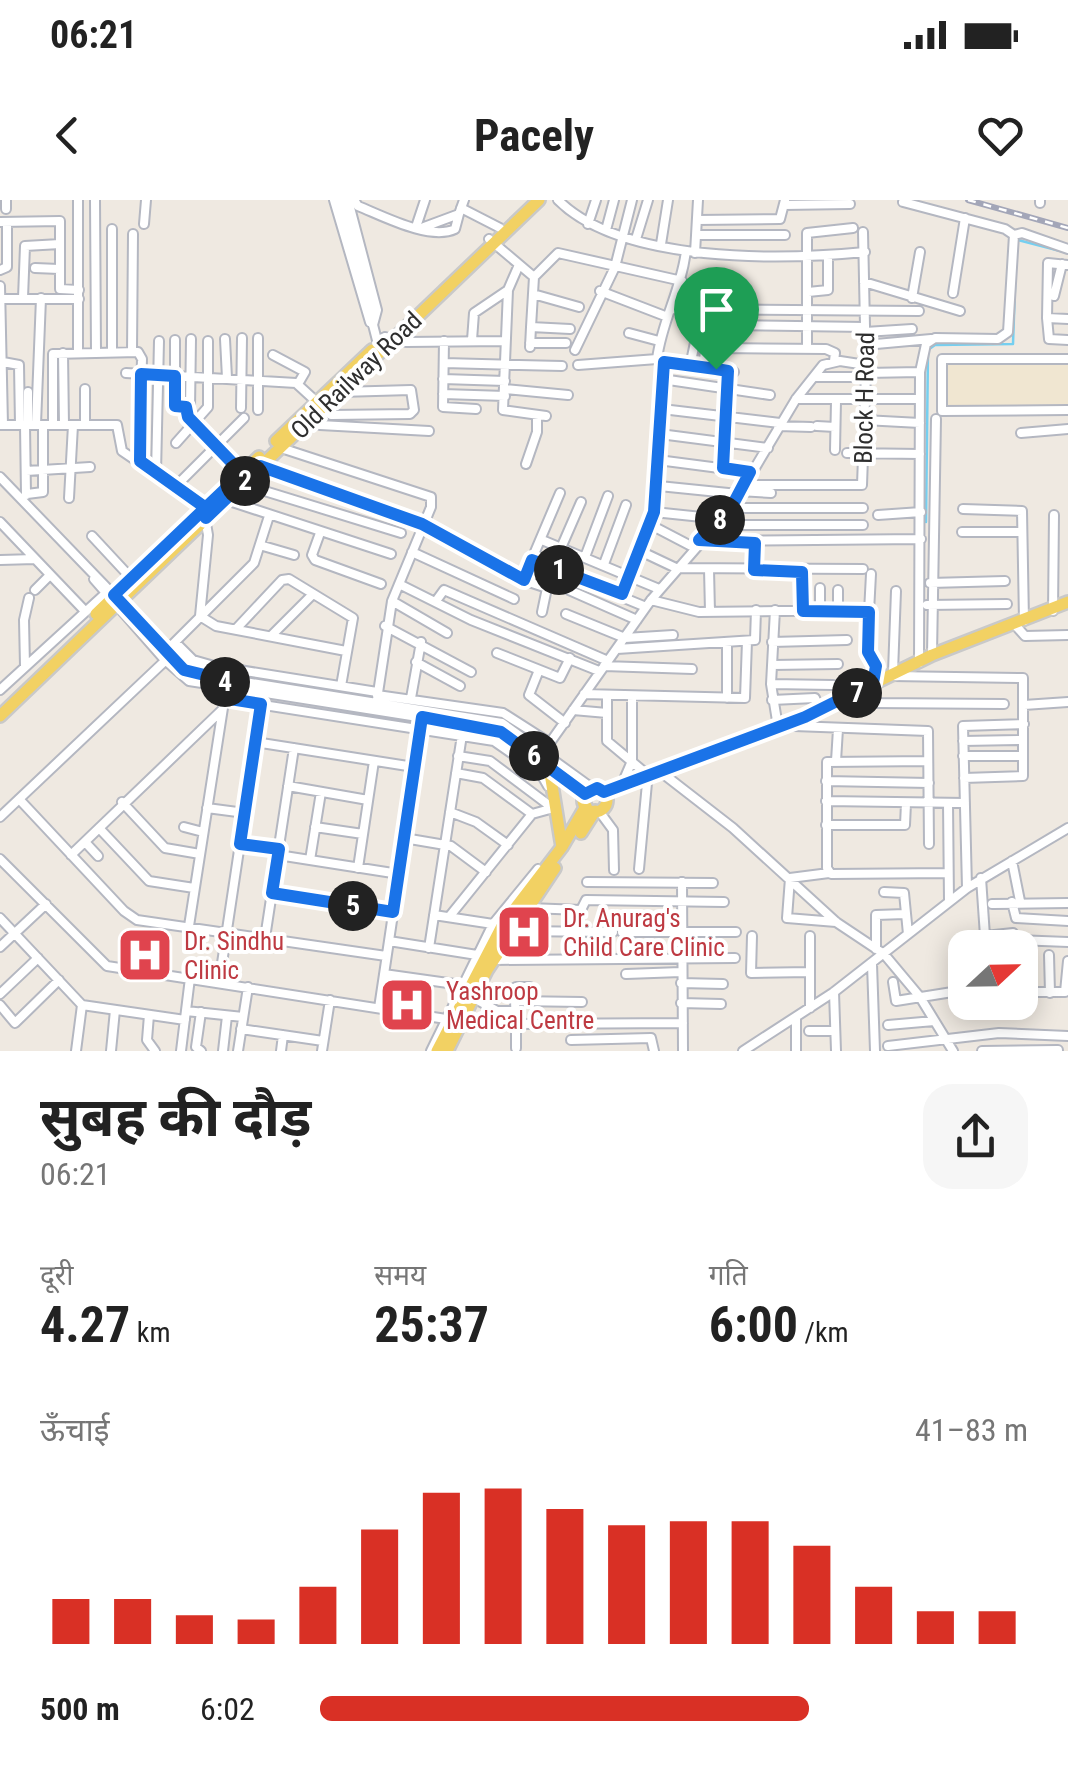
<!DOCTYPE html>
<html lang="hi">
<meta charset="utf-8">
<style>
:root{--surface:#fff;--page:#f6f6f6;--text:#222;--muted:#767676;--accent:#d93025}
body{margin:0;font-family:"Roboto Condensed","Noto Sans Devanagari",sans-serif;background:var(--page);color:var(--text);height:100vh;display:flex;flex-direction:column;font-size:38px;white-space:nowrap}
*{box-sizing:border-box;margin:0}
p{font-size:32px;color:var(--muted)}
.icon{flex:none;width:55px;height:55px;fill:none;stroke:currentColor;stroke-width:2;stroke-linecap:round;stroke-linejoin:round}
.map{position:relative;height:851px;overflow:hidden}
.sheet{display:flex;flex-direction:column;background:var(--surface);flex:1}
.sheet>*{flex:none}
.needle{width:65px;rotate:68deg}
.fabs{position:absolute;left:948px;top:730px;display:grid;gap:20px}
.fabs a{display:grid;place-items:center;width:90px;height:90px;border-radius:20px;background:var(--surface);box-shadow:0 5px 25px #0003;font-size:50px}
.pin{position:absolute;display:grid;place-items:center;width:85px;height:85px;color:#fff;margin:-102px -42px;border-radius:50% 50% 50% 0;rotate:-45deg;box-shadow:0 0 10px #0007}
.pin .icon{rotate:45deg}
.km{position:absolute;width:50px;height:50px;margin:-25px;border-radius:50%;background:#222;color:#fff;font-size:28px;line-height:50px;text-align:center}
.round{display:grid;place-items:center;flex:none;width:105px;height:105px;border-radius:30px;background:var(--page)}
.summary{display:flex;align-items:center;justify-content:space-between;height:170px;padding:0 40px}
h1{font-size:55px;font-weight:700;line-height:75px}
.figures{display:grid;grid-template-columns:repeat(3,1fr);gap:15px;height:170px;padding:10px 40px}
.figures div{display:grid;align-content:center}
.figures b{font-size:50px;font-weight:700}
.figures small{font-size:28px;font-weight:400}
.figures p{font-size:28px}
.chart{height:280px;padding:20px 40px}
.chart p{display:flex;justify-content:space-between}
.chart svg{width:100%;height:180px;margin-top:10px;stroke:var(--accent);stroke-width:6}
ul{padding:0 40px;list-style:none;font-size:32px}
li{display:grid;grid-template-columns:160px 120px 1fr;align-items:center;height:75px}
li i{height:25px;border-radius:12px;background:var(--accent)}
.status{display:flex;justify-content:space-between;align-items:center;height:70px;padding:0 50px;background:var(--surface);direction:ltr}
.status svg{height:28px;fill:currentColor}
header{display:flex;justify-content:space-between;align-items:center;height:130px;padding:0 40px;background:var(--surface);font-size:45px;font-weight:700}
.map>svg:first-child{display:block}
</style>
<div class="status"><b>06:21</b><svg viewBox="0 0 49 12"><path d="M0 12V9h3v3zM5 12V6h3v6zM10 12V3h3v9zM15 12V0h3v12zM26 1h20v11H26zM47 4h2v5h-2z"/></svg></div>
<header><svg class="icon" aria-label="back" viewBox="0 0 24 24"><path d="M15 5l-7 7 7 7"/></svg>Pacely<svg class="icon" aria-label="heart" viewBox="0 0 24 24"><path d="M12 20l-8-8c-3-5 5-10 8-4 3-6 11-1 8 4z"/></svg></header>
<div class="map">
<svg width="1068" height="851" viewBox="0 0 1068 851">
<rect width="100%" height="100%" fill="#efe9e1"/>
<path fill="#f0e6d1" d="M 1068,155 L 1068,213 L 938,213 L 938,156 Z"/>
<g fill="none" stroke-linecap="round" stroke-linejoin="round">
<path stroke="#75cff0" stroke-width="2.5" d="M 1018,40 L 1068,53
M 926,322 L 928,150 L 935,145 L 1013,144 L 1015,86"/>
<g stroke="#b4b7c1" stroke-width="12">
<path id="minor" d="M 78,0 L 78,153
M 95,0 L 96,152
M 334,0 L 370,122
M 341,0 L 380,152
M 348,0 L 377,110 L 373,125
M 354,0 L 358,6 C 383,16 430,41 455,29 L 459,14
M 558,0 C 622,64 781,60 865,52
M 1040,0 L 1040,3
M 903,2 L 1005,29 L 1014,35
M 784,5 L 850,4
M 461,8 L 500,28
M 6,9 L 6,0
M 697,20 L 780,19 L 785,0
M 0,22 L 60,21 L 60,89 L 79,90
M 144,24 L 146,0
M 588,24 L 596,0
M 416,27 L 425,0
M 424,27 L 459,14 L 464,0
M 606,30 L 614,0
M 696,35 L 785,35
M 489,39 L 534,77
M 636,39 L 648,0
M 661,44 L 668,0
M 695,53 L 698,0
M 1068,65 L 1048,63 L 1047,118 L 1068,119
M 518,67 L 508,90 L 503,210 L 546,216
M 35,68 L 59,69
M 0,70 L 7,67 L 7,22
M 864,82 L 960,111
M 0,86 L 3,225
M 600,91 L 665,116
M 808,92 L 828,90 L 828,55
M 953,93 L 965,18
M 533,94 L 579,107
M 1054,96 L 1062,64
M 23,98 L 25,46 L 60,44
M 912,98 L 920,52
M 3,99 L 79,99
M 671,109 L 919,111
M 1047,118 L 1049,139 L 1068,140
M 724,125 L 865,127
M 531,127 L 534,77 L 558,53 L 682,81
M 865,132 L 912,129
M 629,133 L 659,141
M 385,137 L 406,142 L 505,141
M 258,138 L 258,210
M 225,139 L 227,178
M 175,140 L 175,206 L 190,208 L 191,139
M 472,140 L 474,113 L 508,90
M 444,141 L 443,207 L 476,209
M 530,143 L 566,143
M 865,145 L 931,139
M 530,147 L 531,127 L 570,129
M 719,148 L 826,149 L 835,153 L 834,161
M 807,149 L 807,33 L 853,28
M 575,150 L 615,67 L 632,0
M 112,152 L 112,29
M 132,152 L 133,34
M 63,153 L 64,225
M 273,155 L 305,172 L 298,184
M 657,159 C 662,120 681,91 686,51
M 1068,159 L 942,159 L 942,211 L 1068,210
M 3,162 L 19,165 L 20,225
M 444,163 L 562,166
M 578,165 L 657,159 L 734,172
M 690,166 L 697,133
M 703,167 L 707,137
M 716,169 L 727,109
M 126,173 L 296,183 L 331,215 L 410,214 L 414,210 L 411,190 L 340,192
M 866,173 L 920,172
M 814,177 L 866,177
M 443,179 L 505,181
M 662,179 L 770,195
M 85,189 L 85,225
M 505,189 L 568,195
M 443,194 L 505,196
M 796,199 L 920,199
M 187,207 L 190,218 L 243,273
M 241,208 L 242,138
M 662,209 L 780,223
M 312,218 L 320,225 L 429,231
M 864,220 L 920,223
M 36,224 L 41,98
M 0,225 L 117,225 L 122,251 L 203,306 L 208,335 L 200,416
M 25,225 L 26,295
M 28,225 L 28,192
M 53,225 L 53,154 L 138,152 L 142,159 L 139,261
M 778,226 L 811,227
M 817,226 L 835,227
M 1021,233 L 1068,229
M 660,234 L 768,248
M 176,243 L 208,207 L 208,141
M 281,248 L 431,297 L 431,307 L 392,401 L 376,506
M 835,250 L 836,201
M 847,253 L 920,254
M 658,260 L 750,272
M 526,264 L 537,232 L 537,215
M 260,266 L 422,324 L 523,380 L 547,388 L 542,412
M 723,268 L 728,171
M 26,271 L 90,267
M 156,273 L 159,141
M 0,277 L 189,473 L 502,523 L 592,588
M 242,284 L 401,333
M 743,285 L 862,285 L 866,173 L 863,32
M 659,286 L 738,294
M 175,287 L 244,218
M 739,291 L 771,293
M 27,294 L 43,292 L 43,225
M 69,298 L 73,225
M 226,300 L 391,354
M 731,308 L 863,308
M 963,309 L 1022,311 L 1024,421
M 654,312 L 721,319
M 878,315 L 921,312
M 0,322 L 84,410
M 649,324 L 693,347
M 716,325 L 863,325
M 962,332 L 1022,332
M 320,333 L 312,355 L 315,360 L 381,384
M 92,336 L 131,378
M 542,340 L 659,389
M 699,341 L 921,339
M 263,346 L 294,355
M 561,348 L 581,302
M 638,350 L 676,368 L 863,369
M 412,352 L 514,399
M 585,357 L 608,296
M 0,360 L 35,359
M 532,360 L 646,407
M 604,364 L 626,305
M 709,369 L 710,412
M 754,370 L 755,343
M 803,372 L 803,411
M 94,379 L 165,460 L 189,481 L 494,529 L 585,594
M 523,380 L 560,293
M 930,383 L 1005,381
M 399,384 L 471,420 L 599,471
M 820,388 L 820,410
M 35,390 L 50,375
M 569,390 L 637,420
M 838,390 L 838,409
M 622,394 L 654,312 L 664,162
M 651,400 L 699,412 L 866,410 L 870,415 L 867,448 L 876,466 L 873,483
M 392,401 L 447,433
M 436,401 L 444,390 L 608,461
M 927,405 L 1007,404
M 775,410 L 771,484 L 778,527
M 1053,411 L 1054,315
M 869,412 L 871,374
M 566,414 L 625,438 L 673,435
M 200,416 L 216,426 L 346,451
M 385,426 L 471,472
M 1016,426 L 1025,436 L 1068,435
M 236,429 L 282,380 L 289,379 L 353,418 L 341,486
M 271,436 L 313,394
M 175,442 L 193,460 L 214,466 L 377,492
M 727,442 L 727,498
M 772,442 L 847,440
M 617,449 L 755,440 L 756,410
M 166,451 L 254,363 L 269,316
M 497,453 L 560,478 L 570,458
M 932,455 L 936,219
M 416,462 L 460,486
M 919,463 L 920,172 L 926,144 L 935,138 L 998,139 L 1008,132 L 1014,35 L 1022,33 L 1068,49
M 772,465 L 838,464
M 25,466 L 24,420 L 29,398
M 604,466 L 692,469
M 539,470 L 529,495 L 565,523
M 893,472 L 896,391
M 850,476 L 860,479 L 860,491
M 892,476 L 1023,478 L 1023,576 L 964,578
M 771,484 L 833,485
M 0,490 L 105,394
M 584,494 L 745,498 L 747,441
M 377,495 L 503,513 L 550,543
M 607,496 L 607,541 L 649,576
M 858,496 L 873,503 L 1004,504
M 411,498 L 421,442
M 225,499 L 494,541 L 541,574 L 548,586
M 772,500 L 815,498 L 820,511
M 1024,505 L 1068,502
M 573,510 L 607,513
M 794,526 L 928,531 L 929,644
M 963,541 L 1023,540
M 255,542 L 414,567
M 542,554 L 651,400 L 731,308 L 796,199 L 823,165 L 840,161 L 866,165
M 458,556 L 490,561 L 550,606
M 963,556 L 1023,556
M 836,561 L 838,529
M 928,561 L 827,562 L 827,668 L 831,674 L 948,673
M 456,573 L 483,578 L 532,614
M 666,576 L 733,628 L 836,722 L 884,754 L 920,797 L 953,851
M 826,581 L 929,583
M 622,584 L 632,561 L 632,496
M 288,586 L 368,600
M 19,599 L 124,711 L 137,720 L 386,756
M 826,601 L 965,603
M 122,602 L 165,648 L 200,654
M 948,603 L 949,701
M 207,608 L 245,613
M 599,611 L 613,630 L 614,670
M 450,612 L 476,622 L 508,645
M 0,617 L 167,459
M 826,625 L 905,625 L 906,603
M 184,627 L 203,632
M 315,627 L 363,634
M 99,628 L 149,681 L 194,688
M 404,638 L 451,646 L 486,672
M 85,642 L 98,656
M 240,643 L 279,649
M 71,655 L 222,510
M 278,655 L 399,674
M 0,659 L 107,766 L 446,819
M 310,660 L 321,592
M 1012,661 L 1020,701
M 358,668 L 374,561
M 639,669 L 647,583
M 829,673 L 790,678 L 787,718 L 836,722
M 981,678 L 985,736 L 1013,733 L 1013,740 L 1068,742
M 587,682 L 713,683
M 682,682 L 683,851
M 967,688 L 963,526 L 1024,524
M 884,692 L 904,693 L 908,734
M 272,693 L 393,712
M 1012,702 L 1016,718 L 1068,721
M 992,704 L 1068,703
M 529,708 L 581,710 L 586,700 L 724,702
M 434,715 L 493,724
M 449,717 L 532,614 L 550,609
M 0,718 L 82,805 L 185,820
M 189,726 L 225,495
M 511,731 L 613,732
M 622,732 L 736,732
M 752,736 L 751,773 L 810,772
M 810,736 L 810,808
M 265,738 L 294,548
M 389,741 L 477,755
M 0,747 L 46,704
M 429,748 L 462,535
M 876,749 L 876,715 L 905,714
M 1049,755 L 1050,793
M 494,760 L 735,758
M 872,764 L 875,851
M 384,774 L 462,785
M 626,774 L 681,772
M 893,782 L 896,801 L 965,790
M 219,783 L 261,504
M 681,783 L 723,784
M 834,792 L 836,851
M 1020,792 L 1065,792 L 1068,761
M 0,794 L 38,758
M 474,798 L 497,811 L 515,811
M 515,801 L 516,787 L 530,787
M 681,803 L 721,804
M 0,805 L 15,823 L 59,780
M 379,808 L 421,526
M 186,811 L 243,817
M 149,815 L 147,840 L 155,851
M 516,824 L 515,801 L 582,802
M 888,825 L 934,821
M 241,829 L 323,841
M 809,831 L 835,831
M 571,840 L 651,838 L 654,851
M 888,846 L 999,833 L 1068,836
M 516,848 L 516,824 L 683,823
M 76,851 L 82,805
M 111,851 L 115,810
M 181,851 L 190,778
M 201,851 L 196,847 L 201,812
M 223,851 L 227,816
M 238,851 L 248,787
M 281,851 L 283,835
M 322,851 L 330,800
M 431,851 L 493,724 L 538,669
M 743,851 L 834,792 L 967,688 L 1068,628
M 796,851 L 796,817
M 982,851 L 1058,850"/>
</g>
<g stroke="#c9c9c9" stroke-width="16">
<path id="major" d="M 276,241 L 372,150
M 96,414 L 259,257
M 0,516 L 539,0
M 549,567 L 562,647
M583 600a12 12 0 1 1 24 0a12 12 0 1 1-24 0Z
M 605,592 L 805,517 L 932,455 L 1068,402
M 581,633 L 595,611
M 437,851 L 503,724 L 562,647 L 586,606
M 447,851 L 487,770 L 555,668"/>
</g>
<use href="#minor" stroke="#fff" stroke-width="8"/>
<use href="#major" stroke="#f2d163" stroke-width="11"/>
<g stroke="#a3a6b8" stroke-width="6">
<path id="rail" d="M 968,0 L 1068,28"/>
</g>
<use href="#rail" stroke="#fff" stroke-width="2.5" stroke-dasharray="8" stroke-linecap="butt"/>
</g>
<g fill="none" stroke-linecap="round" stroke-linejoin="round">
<g stroke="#fff" stroke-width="20">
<path id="route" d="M 716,169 L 664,162 L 654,312 L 622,394 L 532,360 L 524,380 L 422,324 L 260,266 L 206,318 L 203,306 L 140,261 L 141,174 L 175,176 L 175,206 L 186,207 L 188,217 L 242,273 L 114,395 L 184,470 L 225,480 L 224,498 L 261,504 L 240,644 L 279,649 L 272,693 L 393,712 L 422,517 L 501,532 L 585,594 L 597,588 L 604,592 L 805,517 L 873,483 L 876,466 L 868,452 L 869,412 L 803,411 L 802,372 L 754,370 L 755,343 L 699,340 L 731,308 L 750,272 L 723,268 L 728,171 L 716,169"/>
</g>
<use href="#route" stroke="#1a73e8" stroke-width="12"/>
</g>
<defs>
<g id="hospital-square" transform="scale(2.875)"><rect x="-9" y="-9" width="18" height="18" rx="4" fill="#e0444e" stroke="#fff"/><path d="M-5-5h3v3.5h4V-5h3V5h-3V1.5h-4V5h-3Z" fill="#fff"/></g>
</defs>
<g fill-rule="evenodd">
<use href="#hospital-square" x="524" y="732"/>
<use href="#hospital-square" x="145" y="755"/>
<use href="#hospital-square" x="407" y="805"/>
</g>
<g text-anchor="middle" stroke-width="8" stroke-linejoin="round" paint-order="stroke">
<g font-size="25" fill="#2e2e2e" stroke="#fff">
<text transform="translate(356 175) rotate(-44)" y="9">Old Railway Road</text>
<text transform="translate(864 198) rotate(-89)" y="9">Block H Road</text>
</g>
<g font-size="25" fill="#be3a42" stroke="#fff" text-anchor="start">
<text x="563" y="727">Dr. Anurag's<tspan x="563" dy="29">Child Care Clinic</tspan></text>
<text x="184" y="750">Dr. Sindhu<tspan x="184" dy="29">Clinic</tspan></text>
<text x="446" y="800">Yashroop<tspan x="446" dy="29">Medical Centre</tspan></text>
</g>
</g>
</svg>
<div class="fabs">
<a><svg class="needle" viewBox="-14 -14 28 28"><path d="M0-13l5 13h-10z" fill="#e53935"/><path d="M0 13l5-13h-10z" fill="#767676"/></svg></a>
</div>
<div class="pin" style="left:716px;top:169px;background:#1e9e55"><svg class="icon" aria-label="arrive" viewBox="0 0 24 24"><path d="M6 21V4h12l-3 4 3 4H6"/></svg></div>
<b class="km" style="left:559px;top:370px">1</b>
<b class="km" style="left:245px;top:281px">2</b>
<b class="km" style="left:225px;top:482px">4</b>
<b class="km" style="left:353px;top:706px">5</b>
<b class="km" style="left:534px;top:556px">6</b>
<b class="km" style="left:857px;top:493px">7</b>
<b class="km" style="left:720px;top:320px">8</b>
</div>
<section class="sheet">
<div class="summary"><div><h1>सुबह की दौड़</h1><p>06:21</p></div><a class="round"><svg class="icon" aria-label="share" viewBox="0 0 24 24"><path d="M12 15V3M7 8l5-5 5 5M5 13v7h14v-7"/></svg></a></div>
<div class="figures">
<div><p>दूरी</p><b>4.27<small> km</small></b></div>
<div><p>समय</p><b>25:37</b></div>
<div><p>गति</p><b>6:00<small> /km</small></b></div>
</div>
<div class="chart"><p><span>ऊँचाई</span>41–83 m</p>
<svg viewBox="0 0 160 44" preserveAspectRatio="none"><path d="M5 44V33M15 44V33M25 44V37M35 44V38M45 44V30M55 44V16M65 44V7M75 44V6M85 44V11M95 44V15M105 44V14M115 44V14M125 44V20M135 44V30M145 44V36M155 44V36"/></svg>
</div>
<ul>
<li><b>500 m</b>6:02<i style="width:69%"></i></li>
</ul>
</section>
